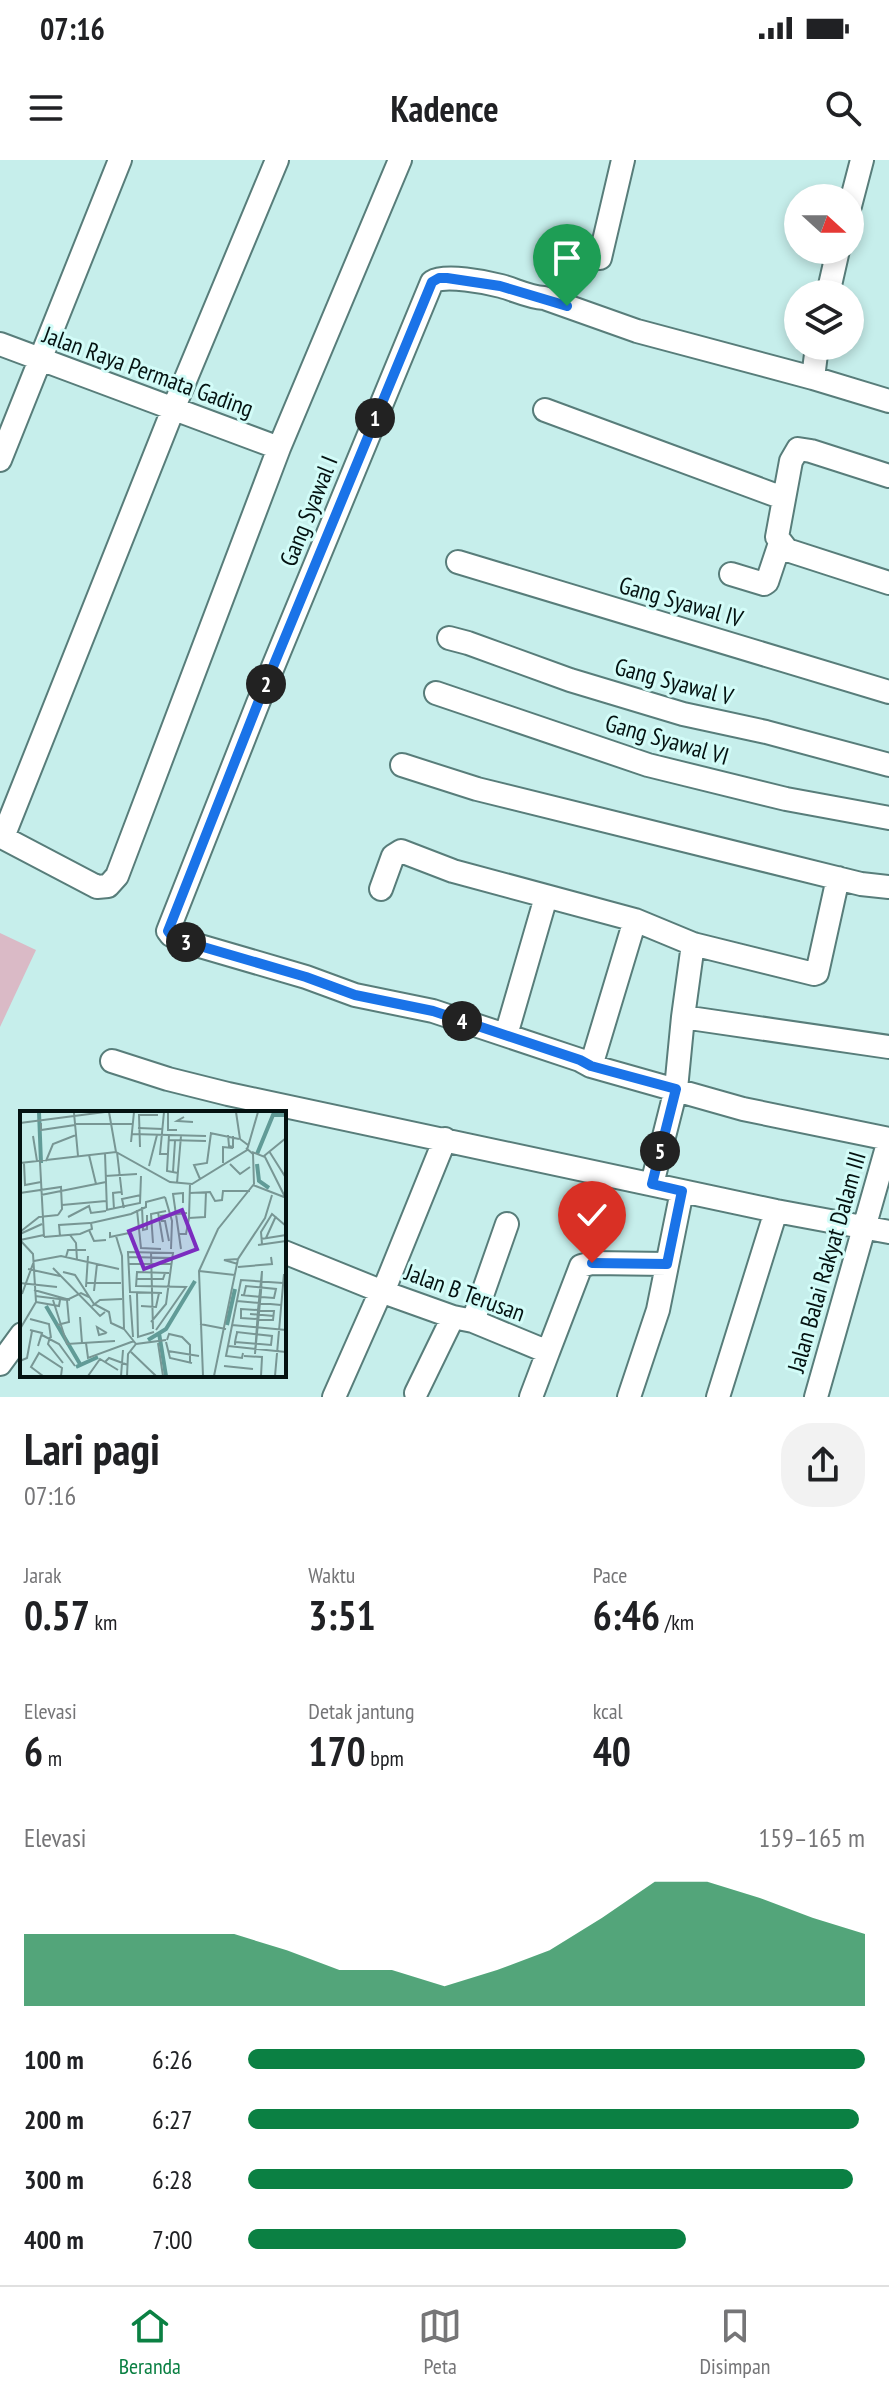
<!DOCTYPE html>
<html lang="id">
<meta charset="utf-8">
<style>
:root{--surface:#fff;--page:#f2f2f2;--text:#202124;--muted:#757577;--line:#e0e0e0;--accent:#0b8043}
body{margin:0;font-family:"PT Sans Narrow",sans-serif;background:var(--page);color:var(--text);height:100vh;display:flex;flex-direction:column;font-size:30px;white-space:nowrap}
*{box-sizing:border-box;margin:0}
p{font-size:26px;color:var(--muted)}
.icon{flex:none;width:44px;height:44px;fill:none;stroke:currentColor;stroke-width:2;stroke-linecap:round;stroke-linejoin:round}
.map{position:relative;height:1237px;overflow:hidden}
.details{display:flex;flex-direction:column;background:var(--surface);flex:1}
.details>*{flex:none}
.needle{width:52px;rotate:111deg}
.tools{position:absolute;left:784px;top:24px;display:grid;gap:16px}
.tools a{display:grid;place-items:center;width:80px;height:80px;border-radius:50%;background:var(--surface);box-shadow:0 4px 12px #0003;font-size:40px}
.pin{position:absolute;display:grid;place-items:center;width:68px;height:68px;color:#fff;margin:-82px -34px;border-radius:50% 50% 50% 0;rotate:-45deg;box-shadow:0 0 8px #0007}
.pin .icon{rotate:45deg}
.km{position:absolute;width:40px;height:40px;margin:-20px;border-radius:50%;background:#222;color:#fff;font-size:22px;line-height:40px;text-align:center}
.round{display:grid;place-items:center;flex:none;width:84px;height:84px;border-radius:32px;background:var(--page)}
.overview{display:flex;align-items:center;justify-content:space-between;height:136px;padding:0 24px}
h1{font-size:44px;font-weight:800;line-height:60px}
.stats{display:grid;grid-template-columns:repeat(3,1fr);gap:12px;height:136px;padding:8px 24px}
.stats div{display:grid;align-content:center}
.stats b{font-size:40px;font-weight:800}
.stats small{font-size:22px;font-weight:400}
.stats p{font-size:22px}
.chart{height:224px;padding:16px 24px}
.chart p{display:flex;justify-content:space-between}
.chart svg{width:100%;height:144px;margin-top:8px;fill:var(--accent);opacity:.7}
ul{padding:0 24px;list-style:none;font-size:26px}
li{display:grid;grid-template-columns:128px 96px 1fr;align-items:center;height:60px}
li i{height:20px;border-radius:10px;background:var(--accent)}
.status{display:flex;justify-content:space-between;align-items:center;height:56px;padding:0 40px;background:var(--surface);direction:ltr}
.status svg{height:22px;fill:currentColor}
header{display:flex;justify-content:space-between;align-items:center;height:104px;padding:0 24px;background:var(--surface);font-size:36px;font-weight:800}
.dock{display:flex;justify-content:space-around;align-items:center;height:112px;border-top:2px solid var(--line);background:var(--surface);font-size:22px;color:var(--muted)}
.dock a{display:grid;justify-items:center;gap:4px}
.dock .active{color:var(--accent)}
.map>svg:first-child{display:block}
</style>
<div class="status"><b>07:16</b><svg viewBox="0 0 49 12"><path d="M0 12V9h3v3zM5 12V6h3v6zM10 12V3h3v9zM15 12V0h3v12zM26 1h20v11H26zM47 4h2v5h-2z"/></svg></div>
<header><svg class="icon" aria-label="menu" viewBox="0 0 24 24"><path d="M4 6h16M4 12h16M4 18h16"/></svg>Kadence<svg class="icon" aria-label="search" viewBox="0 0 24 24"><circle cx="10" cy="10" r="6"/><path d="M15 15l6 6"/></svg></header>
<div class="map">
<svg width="889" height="1237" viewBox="0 0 889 1237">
<rect width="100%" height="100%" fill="#c6eeeb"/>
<path fill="#dabac6" d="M 0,773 L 36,790 L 0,867 Z"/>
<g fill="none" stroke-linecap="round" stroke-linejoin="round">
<g stroke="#587d7a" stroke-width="26">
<path id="minor" d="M 850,46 L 862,0
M 600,98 L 623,0
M 828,134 L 838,90
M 0,184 L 279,288
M 813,218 L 817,186
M 889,241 L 813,218 L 637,171 L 544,138 C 528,137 516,130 501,126 C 486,122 445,114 432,122 L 258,543 L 168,771 L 171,775 L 193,784 L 306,817 L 355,835 L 433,851 L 580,900 L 591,906 L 743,949 L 889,979
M 545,250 L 783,338
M 0,300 L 120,0
M 889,316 L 811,291 L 798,289 L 791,301 L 777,377 L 787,390 L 889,423
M 458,402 L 889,532
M 731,414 L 764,424 L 767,422 L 780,383
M 449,478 L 468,483 L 570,520 L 683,554 L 766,572 L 889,605
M 436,533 L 648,605 L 786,639 L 889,658
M 402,605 L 477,629 L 861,724 L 889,727
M 0,676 L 97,727 L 108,726 L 117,716 L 279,288 L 400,0
M 3,677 L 174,247 L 277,0
M 381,729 L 393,696 L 401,691 L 453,711 L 635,760 L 693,784 L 814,814 L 817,813 L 838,718
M 683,857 L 889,887
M 506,875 L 546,737
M 112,901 L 168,919 L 228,934 L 776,1051 L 889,1072
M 591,906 L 635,760
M 445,979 L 383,1132 L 453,1157 L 473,1161 L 548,1192 L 531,1237
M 652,1024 L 676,929 L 683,857 L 693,784
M 284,1092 L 383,1132
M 473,1161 L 507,1064
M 548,1192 L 581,1106 L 592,1103 L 667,1104
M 0,1204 L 22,1174
M 416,1233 L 453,1157
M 334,1237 L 381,1131
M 629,1237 L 658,1150 L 682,1031
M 718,1237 L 776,1051
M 816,1237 L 889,980"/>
</g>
<use href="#minor" stroke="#fff" stroke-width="22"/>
</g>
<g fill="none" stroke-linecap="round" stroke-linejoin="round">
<g stroke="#fff" stroke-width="16">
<path id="route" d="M 567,146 L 500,126 L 447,118 L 439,118 L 432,122 L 258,543 L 168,771 L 171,775 L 193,784 L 306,817 L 355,835 L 433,851 L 580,900 L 591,906 L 676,929 L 652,1024 L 682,1031 L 667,1104 L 592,1103"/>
</g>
<use href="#route" stroke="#1a73e8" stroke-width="10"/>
</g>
<g text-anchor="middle" stroke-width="6" stroke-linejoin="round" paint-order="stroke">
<g font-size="24" fill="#041211" stroke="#d3fcf8">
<text transform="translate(148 212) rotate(20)" y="8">Jalan Raya Permata Gading</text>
<text transform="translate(309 351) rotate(-68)" y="8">Gang Syawal I</text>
<text transform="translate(681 442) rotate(16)" y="8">Gang Syawal IV</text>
<text transform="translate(674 522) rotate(15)" y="8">Gang Syawal V</text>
<text transform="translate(667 580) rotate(16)" y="8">Gang Syawal VI</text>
<text transform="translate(827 1102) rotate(-74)" y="8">Jalan Balai Rakyat Dalam III</text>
<text transform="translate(465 1133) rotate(20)" y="8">Jalan B Terusan</text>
</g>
</g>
<g transform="translate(20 951)">
<rect width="266" height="266" fill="#c6eeeb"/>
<path fill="none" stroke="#619b97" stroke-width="4" d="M 19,1 L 21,52M 237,43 L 253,4 L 266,4M 237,53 L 239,70 L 249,77M 26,195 L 60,253M 207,214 L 215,178M 139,222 L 146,265M 128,229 L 146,218 L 175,170M 56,256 L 78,246"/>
<path fill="none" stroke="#789694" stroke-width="2" d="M 89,1 L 96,41M 144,1 L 140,43 L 148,43M 148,1 L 148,19 L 157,19M 216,1 L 220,28 L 228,34M 54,2 L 58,45M 164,6 L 157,10 L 173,11M 0,12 L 85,1M 21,12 L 21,19 L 55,14M 55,13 L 113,13M 118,17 L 143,18M 190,22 L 219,28M 112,23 L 186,25M 149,24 L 147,60 L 158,62M 208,24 L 209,35 L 213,36 L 213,25M 13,25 L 17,50M 149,29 L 186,30M 111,31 L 114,1M 120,36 L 119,4 L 138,4M 249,40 L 266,67M 97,41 L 102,84M 232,41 L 245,46 L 266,88M 85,42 L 87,100M 69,44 L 76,73M 244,45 L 266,27M 26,50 L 33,33 L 56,24M 20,51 L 24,126M 0,52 L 96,41 L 150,71 L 172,73 L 227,39 L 238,1M 4,52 L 5,74 L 21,71M 203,52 L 203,36 L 213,37M 210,53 L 220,63 L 230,56M 129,55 L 137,24M 153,61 L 155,30M 85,65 L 117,63M 180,68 L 174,54 L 187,52 L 191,22M 157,72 L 161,25M 170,73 L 169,107 L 185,106 L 186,81M 233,74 L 264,86M 0,82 L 41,76 L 42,98 L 38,104M 170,82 L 190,81 L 195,90 L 202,89 L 203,80 L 230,80M 21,84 L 86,71M 145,86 L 152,110 L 151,138M 42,94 L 86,90M 122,96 L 123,119 L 127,118 L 127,104M 104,97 L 102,88 L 121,84M 94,98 L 93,82 L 101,81M 86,99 L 120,92 L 121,65M 117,99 L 121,137 L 141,138M 138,101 L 143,131M 140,105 L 167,102M 48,106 L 69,95 L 71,102 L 86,100M 141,110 L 145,110 L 149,130M 69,119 L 74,130 L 86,129M 0,121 L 19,106 L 38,104M 90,121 L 90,126 L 109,122M 0,123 L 22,113M 158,123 L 166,123 L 169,107M 50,124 L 56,132 L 57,149M 40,125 L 39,114 L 70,112M 96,125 L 102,145 L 104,218 L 116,233M 24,126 L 60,123 L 72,118 L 71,112 L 111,103 L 126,96 L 126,91 L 145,86M 246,127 L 256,105M 241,128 L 266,124M 0,129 L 13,143 L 16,191 L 0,218M 0,129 L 24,124M 133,132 L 131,103 L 146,100M 242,133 L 241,121 L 252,103 L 266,115M 238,134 L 266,130M 161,138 L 153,83 L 163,82 L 163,92M 131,141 L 133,218M 46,146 L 48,139 L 66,139M 109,146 L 153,147M 14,150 L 41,145 L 99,158M 109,153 L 152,153M 218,153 L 204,149 L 218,148M 218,156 L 252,153 L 251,146M 33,157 L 80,205 L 85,201M 8,158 L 40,165M 179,160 L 215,164M 242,160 L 241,181 L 235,243 L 238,199 ZM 43,161 L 55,164 L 74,193 L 89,201 L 91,212 L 104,218M 116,168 L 143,168 L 145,162M 0,172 L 37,176M 67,172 L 101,172M 117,175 L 166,176 L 136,219M 66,176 L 68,145M 116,176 L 117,161 L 149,162M 14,179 L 50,189M 74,180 L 77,153M 117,182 L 118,226 L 134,221M 2,183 L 14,150M 110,184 L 113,226M 221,184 L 241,186 L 254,187 L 256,178 L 226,175 L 224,184M 15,185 L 47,189 L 61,182 L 69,186M 33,189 L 47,233 L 95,230M 217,190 L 261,194M 16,191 L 39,195 L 40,189M 72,195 L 80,189 L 102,188M 121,195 L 136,196 L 139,182M 221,198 L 254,200 L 253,209 L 221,207 ZM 230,203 L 254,205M 60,206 L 62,232M 10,208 L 29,213 L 31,227M 131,211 L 146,193 L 153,142 L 108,141 L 110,181 L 142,182M 180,213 L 206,218M 37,214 L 49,211 L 47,189M 212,214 L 266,219M 10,219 L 22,222 L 18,235M 86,222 L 79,224 L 77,216 L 87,222M 22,224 L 39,233 L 55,255M 30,226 L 28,233 L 43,252M 147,229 L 149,223 L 162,226 L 170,234 L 170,251M 146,231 L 150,247 L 172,252M 66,232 L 68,247 L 114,230M 138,232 L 143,265M 215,234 L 215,231 L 216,226 L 217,222 L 217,221 L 252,225 L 251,234 L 215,231M 208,235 L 266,241M 148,240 L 179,245M 111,241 L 136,265M 223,242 L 222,247 L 206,245 L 221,169 L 263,172M 224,245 L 242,246 L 241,265M 0,250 L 7,247 L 12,220M 85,251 L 89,247 L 108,254M 204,255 L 233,258M 23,265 L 11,256 L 19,242 L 42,257 L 41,265M 68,265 L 80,248 L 98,259M 101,265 L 103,239M 107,265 L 108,243 L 116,233 L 146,229M 183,265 L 179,160 L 198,118 L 234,73 L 233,43 L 226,37M 194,265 L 218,148 L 245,107 L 252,84M 255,265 L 264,163"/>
<path fill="#7b2cbf" fill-opacity="0.15" stroke="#7b2cbf" stroke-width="4" d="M 162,99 L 177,138 L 124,158 L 109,120 Z"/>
<rect width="266" height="266" fill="none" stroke="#041211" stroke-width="4"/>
</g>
</svg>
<div class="tools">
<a><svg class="needle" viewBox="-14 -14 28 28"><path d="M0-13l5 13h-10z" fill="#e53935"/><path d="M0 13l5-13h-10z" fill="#757577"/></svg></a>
<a><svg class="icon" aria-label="layers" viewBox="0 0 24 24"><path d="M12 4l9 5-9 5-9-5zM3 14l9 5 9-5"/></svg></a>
</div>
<div class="pin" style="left:567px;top:146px;background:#1e9e55"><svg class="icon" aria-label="arrive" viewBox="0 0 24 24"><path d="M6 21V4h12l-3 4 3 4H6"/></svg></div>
<div class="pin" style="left:592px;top:1103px;background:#d93025"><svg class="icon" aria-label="check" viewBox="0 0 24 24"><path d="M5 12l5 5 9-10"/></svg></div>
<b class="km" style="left:375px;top:258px">1</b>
<b class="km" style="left:266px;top:524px">2</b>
<b class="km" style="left:186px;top:782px">3</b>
<b class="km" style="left:462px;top:861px">4</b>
<b class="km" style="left:660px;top:991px">5</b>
</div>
<section class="details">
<div class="overview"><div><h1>Lari pagi</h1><p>07:16</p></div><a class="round"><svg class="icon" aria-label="share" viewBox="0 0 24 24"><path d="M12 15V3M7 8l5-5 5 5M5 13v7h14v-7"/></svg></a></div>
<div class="stats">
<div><p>Jarak</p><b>0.57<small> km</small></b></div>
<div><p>Waktu</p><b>3:51</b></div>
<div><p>Pace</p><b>6:46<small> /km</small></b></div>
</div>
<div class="stats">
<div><p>Elevasi</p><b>6<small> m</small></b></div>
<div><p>Detak jantung</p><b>170<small> bpm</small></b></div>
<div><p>kcal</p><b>40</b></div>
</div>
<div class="chart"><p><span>Elevasi</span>159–165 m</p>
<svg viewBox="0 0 160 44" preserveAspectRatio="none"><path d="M0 44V22L10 22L20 22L30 22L40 22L50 27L60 33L70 33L80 38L90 33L100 27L110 17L120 6L130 6L140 11L150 17L160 22V44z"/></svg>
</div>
<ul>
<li><b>100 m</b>6:26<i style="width:100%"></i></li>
<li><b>200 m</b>6:27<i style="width:99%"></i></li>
<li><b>300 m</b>6:28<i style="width:98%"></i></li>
<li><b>400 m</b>7:00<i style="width:71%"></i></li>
</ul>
</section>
<nav class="dock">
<a class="active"><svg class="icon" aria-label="home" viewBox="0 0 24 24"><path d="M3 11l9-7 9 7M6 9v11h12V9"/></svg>Beranda</a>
<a><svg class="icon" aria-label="map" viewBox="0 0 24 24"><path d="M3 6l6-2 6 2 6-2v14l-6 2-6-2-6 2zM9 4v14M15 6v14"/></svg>Peta</a>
<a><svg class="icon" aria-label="saved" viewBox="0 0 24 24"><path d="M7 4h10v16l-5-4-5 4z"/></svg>Disimpan</a>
</nav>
